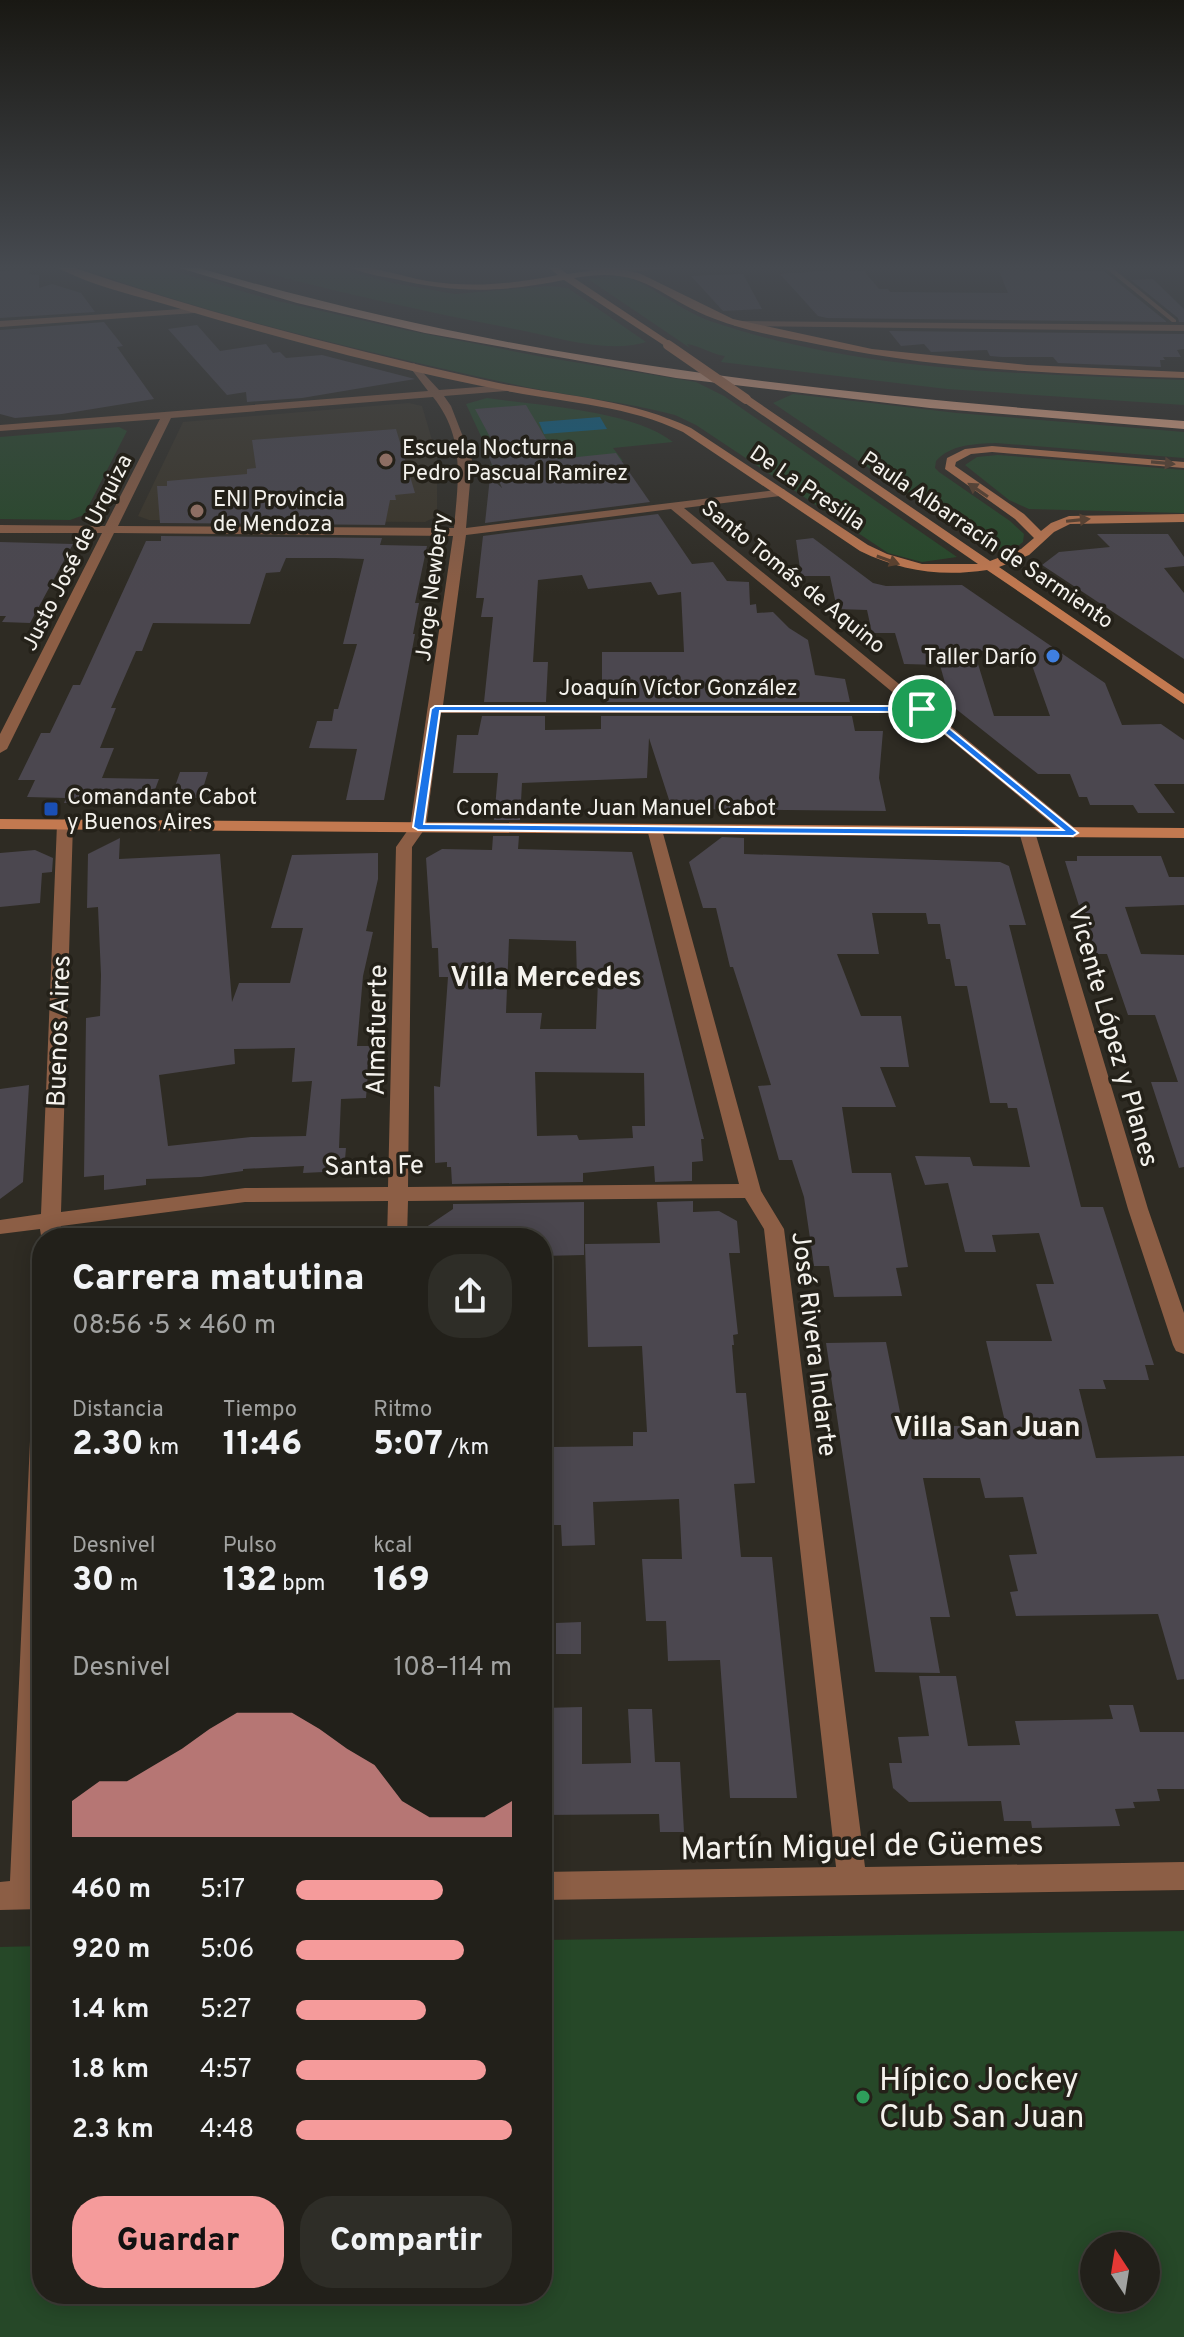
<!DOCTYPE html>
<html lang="es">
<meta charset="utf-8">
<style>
:root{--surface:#22201a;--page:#2e2d27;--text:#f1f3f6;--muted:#a2a3a2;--line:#3f3e39;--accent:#f59b9b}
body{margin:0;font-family:Overpass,sans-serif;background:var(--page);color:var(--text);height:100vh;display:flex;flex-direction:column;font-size:30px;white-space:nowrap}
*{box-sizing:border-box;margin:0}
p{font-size:26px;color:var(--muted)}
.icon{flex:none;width:44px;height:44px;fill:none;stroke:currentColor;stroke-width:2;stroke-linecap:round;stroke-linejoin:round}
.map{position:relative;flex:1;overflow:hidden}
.drawer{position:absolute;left:32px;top:1228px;width:520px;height:1076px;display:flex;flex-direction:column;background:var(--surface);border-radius:32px;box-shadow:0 4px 20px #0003,0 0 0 2px var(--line)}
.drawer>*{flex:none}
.needle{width:52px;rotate:348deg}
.controls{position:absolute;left:1080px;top:2232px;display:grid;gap:16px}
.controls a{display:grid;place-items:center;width:80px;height:80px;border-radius:50%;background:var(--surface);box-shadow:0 4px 20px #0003,0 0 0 2px var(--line);font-size:40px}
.pin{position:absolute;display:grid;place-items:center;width:68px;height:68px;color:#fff;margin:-34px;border:4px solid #fff;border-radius:50%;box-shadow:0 2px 8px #0007}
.round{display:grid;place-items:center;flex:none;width:84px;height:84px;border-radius:32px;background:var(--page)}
.headline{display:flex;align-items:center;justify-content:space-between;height:136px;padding:0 40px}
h1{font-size:36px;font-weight:800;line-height:60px}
.metrics{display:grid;grid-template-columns:repeat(3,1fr);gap:12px;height:136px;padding:8px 40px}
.metrics div{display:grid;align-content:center}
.metrics b{font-size:34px;font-weight:800}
.metrics small{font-size:22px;font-weight:400}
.metrics p{font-size:22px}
.chart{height:224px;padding:16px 40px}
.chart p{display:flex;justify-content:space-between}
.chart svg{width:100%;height:144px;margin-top:8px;fill:var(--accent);opacity:.7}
.cta{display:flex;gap:16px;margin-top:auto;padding:16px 40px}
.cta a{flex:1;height:92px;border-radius:32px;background:var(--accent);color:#111;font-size:32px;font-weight:800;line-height:92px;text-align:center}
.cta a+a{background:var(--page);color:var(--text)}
ul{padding:0 40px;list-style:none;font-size:26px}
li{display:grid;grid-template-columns:128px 96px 1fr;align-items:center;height:60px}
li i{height:20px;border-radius:10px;background:var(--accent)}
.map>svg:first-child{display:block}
</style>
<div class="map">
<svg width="1184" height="2337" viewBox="0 0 1184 2337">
<rect width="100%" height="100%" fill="#2e2b23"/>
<path fill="#3a3427" d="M 409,403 L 422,406 L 437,457 L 437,516 L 425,522 L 149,520 L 138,516 L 183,422 Z"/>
<path fill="#264828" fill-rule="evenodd" d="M 75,266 L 157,266 L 269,299 L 405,330 L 543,357 L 696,382 L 724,396 L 957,557 L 922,562 L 888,553 L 696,425 L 675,415 C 626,402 576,397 526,387 C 378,355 217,318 75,266 Z
M 240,266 L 329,266 L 393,283 L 455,294 L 549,286 L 568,288 L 646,342 C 608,354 560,338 520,330 C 426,312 333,292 240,266 Z
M 622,275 C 654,286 680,311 713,322 C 862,372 1028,374 1184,380 L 1184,405 L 947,389 L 721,362 L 725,356 C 710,354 701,346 687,344 L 690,348 L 588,279 Z
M 793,394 L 957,413 L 1184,432 L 1184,458 L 996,443 C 975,444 951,444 936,461 L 935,468 L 939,472 L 1010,521 L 1024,534 L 1023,542 L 1018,546 L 991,551 L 773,403 Z
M 487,398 C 540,406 631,410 673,442 L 613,448 L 623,461 L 490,476 L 492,460 L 466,404 Z
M 119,427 L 127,431 L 84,515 L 70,520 L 0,519 L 0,437 Z
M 998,455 L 1184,470 L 1184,513 L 1029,509 L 1009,500 L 965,465 L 977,457 Z
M 1184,1931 L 1184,2337 L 0,2337 L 0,1947 L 42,1946 L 42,2294 L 542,2294 L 542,1940 ZM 1094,2246 L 1146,2246 L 1146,2298 L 1094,2298 Z"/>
<path fill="#04648b" d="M 600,417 L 607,429 L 544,434 L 539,422 Z"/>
<path fill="#4b474f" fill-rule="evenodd" d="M 30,269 L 29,274 L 39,275 L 39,288 L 52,284 L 81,293 L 95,312 L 0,318 L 0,271 Z
M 836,270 L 864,271 L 879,289 L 888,289 L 890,292 L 1008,293 L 999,271 L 1003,270 L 1104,271 L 1167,322 L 827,318 L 818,316 L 780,274 Z
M 737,274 L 743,274 L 762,309 L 723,311 L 691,276 Z
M 1153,279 L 1184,309 L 1184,322 L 1179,322 L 1178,318 L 1131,280 Z
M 104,322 L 123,346 L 117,347 L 154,399 L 62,414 L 15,418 L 0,414 L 0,330 Z
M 197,325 L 220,351 L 266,344 L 273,353 L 280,352 L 286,358 L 322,355 L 415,379 L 302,398 L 247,402 L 246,392 L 227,395 L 168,329 Z
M 889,331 L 1184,334 L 1184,349 L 1177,350 L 1181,357 L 1163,357 L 1165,360 L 1160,360 L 1161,367 L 1058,363 L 1053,357 L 1002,357 L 990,356 L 987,350 L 931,352 L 924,344 L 901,346 Z
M 526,405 L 558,459 L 616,453 L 650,502 L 485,523 L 490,477 L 502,488 L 487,453 L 498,452 L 475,409 Z
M 396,429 L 415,493 L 395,495 L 396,500 L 390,500 L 385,525 L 160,523 L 157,486 L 167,486 L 167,481 L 247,474 L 247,469 L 256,468 L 252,440 Z
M 658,514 L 692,564 L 713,562 L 727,581 L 749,582 L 750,605 L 756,604 L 757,613 L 773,612 L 789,628 L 808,640 L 815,675 L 845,679 L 850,702 L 602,702 L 602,652 L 684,652 L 681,592 L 658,595 L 651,582 L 588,589 L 582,575 L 538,580 L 533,662 L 548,662 L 546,702 L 484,702 L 493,617 L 481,617 L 484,598 L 476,598 L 483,536 Z
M 1097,534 L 1168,534 L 1184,557 L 1184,566 L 1164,568 L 1184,593 L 1184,659 L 1042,565 L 1059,552 L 1110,547 Z
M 161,536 L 382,538 L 380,545 L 427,546 L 415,603 L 419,603 L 413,634 L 415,634 L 384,800 L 346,800 L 357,749 L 309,748 L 317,721 L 332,721 L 334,709 L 338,709 L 357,644 L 343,644 L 364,559 L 335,558 L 286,558 L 280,572 L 266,573 L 250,624 L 153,623 L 142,651 L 136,651 L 111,708 L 116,708 L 100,748 L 114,748 L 102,778 L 159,779 L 150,803 L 64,803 L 66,798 L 27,797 L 35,780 L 18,780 L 41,733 L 50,733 L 73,685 L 80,685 L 146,541 L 161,541 Z
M 813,538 L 873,583 L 886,586 L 962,585 L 1105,683 L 1122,725 L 1161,724 L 1184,740 L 1184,784 L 1154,784 L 1175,813 L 1138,813 L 1133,805 L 1090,805 L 1087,797 L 1079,797 L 1070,774 L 1038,774 L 951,705 L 940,665 L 904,664 L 895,633 L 872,633 L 867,610 L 837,609 L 830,576 L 801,576 L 796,540 ZM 974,651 L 1027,651 L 1050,716 L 994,716 Z
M 0,542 L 73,544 L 30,623 L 2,622 L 6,616 L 0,616 Z
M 482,716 L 545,716 L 545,730 L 601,729 L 601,716 L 852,716 L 855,731 L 883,731 L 879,778 L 886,811 L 672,809 L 649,738 L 647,778 L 522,783 L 520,820 L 494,820 L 498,773 L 453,773 L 457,735 L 478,735 Z
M 180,772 L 208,772 L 200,798 L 171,798 Z
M 493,836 L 519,836 L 518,849 L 632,852 L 704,1139 L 701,1139 L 703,1161 L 692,1162 L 692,1181 L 655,1182 L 654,1166 L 583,1173 L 583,1182 L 452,1184 L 451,1167 L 447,1167 L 447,1162 L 435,1163 L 434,1086 L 440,1087 L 448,977 L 439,977 L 438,948 L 432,948 L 426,858 L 442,849 L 492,850 ZM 509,939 L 576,941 L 577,980 L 598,981 L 596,1029 L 540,1029 L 542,1013 L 506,1013 ZM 535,1072 L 644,1073 L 645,1126 L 632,1126 L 633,1138 L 579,1140 L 577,1135 L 537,1136 Z
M 722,837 L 744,838 L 744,854 L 1000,862 L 1009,866 L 1026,925 L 1009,925 L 1081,1207 L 1103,1207 L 1154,1365 L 1145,1365 L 1149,1380 L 1103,1380 L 1106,1389 L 1079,1389 L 1096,1458 L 1184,1456 L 1184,1679 L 1177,1680 L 1158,1614 L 1016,1616 L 1010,1592 L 1018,1591 L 1009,1555 L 1037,1554 L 1023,1497 L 985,1498 L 980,1478 L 923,1478 L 950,1617 L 930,1617 L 940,1673 L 875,1672 L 826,1343 L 886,1342 L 902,1422 L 931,1422 L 931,1426 L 1006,1426 L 986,1341 L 1052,1341 L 1036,1284 L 1054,1284 L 1039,1233 L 992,1235 L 996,1252 L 965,1252 L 948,1183 L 925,1185 L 915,1156 L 970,1157 L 973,1166 L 1030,1167 L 1017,1108 L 1008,1108 L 1007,1103 L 990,1103 L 967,986 L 955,986 L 950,959 L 946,959 L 940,924 L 928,924 L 926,913 L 872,913 L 879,954 L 837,954 L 861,1016 L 901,1016 L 909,1067 L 880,1067 L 896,1107 L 842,1107 L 852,1173 L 891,1173 L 908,1267 L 896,1268 L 902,1296 L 834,1297 L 829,1266 L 814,1266 L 804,1197 L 792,1160 L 779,1160 L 758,1086 L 771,1085 L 733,967 L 730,967 L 716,908 L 703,908 L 689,862 Z
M 120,838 L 119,859 L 220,854 L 232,1002 L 239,983 L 290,983 L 303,928 L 271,928 L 292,855 L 378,853 L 378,879 L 366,931 L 373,932 L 363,976 L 357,1046 L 370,1046 L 366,1098 L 341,1099 L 339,1148 L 346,1148 L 344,1171 L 303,1173 L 304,1166 L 243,1169 L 243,1171 L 201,1177 L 146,1179 L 146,1185 L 104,1190 L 104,1175 L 84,1177 L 86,1018 L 100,1016 L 101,975 L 98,907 L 87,908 L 88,854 ZM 295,1048 L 292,1082 L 312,1081 L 306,1136 L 251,1137 L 168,1146 L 159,1075 L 235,1064 L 234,1049 Z
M 35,850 L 53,858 L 52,872 L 42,873 L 40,903 L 0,907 L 0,853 Z
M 1077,856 L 1161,856 L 1169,877 L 1184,877 L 1184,905 L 1125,907 L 1141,954 L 1184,955 L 1184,1167 L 1179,1168 L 1151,1082 L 1178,1082 L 1155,1015 L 1128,1015 L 1107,954 L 1094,954 L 1065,861 L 1077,861 Z
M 29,1085 L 23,1182 L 0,1199 L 0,1089 Z
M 693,1201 L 693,1212 L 719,1211 L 737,1221 L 740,1253 L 729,1253 L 738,1334 L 733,1335 L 734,1345 L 732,1345 L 736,1393 L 746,1393 L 755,1483 L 734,1484 L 741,1557 L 772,1557 L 797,1798 L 730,1798 L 720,1660 L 668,1661 L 666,1621 L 646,1621 L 642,1559 L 682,1559 L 679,1499 L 593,1502 L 595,1545 L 562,1546 L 561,1525 L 552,1525 L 552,1447 L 633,1446 L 633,1432 L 647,1432 L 642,1346 L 588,1347 L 585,1244 L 660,1243 L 657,1202 Z
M 584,1202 L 584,1255 L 542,1256 L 542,1238 L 529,1236 L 410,1238 L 453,1209 L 453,1204 Z
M 581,1622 L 581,1654 L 556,1654 L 556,1623 Z
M 919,1676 L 956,1676 L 968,1746 L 1020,1745 L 1015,1721 L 1113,1719 L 1109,1705 L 1133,1705 L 1140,1732 L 1184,1732 L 1184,1789 L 1157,1789 L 1160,1801 L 1133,1802 L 1135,1808 L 1115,1809 L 1120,1826 L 1032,1828 L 1031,1821 L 1004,1821 L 1001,1801 L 909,1802 L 893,1788 L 889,1763 L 902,1763 L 898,1737 L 929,1736 Z
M 582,1707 L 582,1764 L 631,1763 L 628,1709 L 652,1709 L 655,1762 L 680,1762 L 684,1832 L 660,1832 L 659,1814 L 542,1815 L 542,1708 Z"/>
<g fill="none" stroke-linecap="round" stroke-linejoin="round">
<path fill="#8c5e45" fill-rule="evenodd" d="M 1103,266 L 1110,266 L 1176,320 L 1176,322 L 1172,322 Z"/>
<path fill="#8c5e45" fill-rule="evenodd" d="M 566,266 L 690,266 L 608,274 Z
M 197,308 L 194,313 L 0,327 L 0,321 Z
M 737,321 L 1184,325 L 1184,331 L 734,326 Z
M 414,363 L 439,390 L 506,385 L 511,388 L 506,391 L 444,396 L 451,406 L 472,460 L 466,528 L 784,489 L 786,492 L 780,496 L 684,508 L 1081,833 L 1073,838 L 1067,836 L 918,713 L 441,713 L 426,827 L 412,847 L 408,1187 L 739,1184 L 647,829 L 655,824 L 661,826 L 761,1191 L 784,1229 L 865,1867 L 1184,1862 L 1184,1890 L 542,1900 L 542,1872 L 836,1867 L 764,1229 L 745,1198 L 408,1201 L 407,1238 L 387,1238 L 388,1201 L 245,1202 L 61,1226 L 60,1238 L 42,1238 L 42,1242 L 40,1229 L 0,1234 L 0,1220 L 41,1214 L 57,824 L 65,819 L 73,824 L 61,1212 L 245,1188 L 388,1187 L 396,847 L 410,827 L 453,536 L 114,533 L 7,749 L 0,753 L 0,734 L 102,533 L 0,533 L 0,525 L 105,526 L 160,419 L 0,431 L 0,425 L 428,391 L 409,366 ZM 433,397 C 466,438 458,481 454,528 L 118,526 L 171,418 ZM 671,509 L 908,705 L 443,705 L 466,535 Z
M 1027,827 L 1035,832 L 1148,1209 L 1184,1313 L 1184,1354 L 1176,1351 L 1173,1345 L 1128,1209 L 1019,832 Z
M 42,1432 L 42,1789 L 39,1881 L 42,1881 L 42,1909 L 0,1910 L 0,1882 L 10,1881 L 30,1441 L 34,1434 Z"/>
<path fill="#c37950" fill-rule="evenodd" d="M 55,266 L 69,266 C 205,313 344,348 485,380 C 554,396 626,397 691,428 L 868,545 L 887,554 L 922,564 L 978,564 L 742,401 L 742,397 L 750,397 L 990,561 L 1021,549 L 1034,538 L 1015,519 L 945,469 L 947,458 L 965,449 L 992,446 L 1184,462 L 1184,468 L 992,452 L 971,454 L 956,462 L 955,466 L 1024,514 L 1041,531 L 1051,523 L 1069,516 L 1184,514 L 1184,522 L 1070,524 L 1054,532 L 1029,555 L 999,567 L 1184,694 L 1184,704 L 987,570 C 941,577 901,571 860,551 L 683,432 C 629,406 570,403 512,392 C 401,371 290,341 181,309 C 143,297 89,286 55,266 Z
M 347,266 C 374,266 400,276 427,281 C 472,288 513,284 558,275 L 546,266 L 557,266 L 567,274 L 611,268 L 639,273 L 733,319 L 872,349 L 1027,365 L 1184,372 L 1184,378 C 1063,374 940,370 821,345 C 786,338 748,332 715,319 C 656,297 646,265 574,278 L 672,343 L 672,347 L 668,348 L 564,280 C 503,292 457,294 395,279 C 379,276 361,273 347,266 Z
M 0,819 L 1184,828 L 1184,838 L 0,829 Z"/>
<path fill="#f6b18c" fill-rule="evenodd" d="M 173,266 L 192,266 C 310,300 430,329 552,350 C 761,386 972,405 1184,421 L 1184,429 L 930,408 L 676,378 L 425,333 L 297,303 Z"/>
<path stroke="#c37950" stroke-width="10" d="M 668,345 L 746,399"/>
</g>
<defs><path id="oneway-solid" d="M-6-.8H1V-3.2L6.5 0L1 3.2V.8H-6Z" transform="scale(2)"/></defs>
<g fill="#5c402c">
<use href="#oneway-solid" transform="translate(1163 463) rotate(5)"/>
<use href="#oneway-solid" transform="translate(978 490) rotate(-146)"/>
<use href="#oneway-solid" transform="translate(1078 520) rotate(-6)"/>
<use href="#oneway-solid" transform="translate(888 560) rotate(20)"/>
</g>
<linearGradient id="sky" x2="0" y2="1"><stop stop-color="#191813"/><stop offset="0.45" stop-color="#464a50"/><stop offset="1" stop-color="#464a50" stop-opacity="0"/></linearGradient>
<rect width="1184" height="594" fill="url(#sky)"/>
<path fill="#1a73e8" stroke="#fff" stroke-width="2" fill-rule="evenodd" d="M 435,706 L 922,706 L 1078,833 L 1073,836 L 418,830 L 413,827 L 431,709 ZM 440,711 L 919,712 L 1063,830 L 424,824 Z"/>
<g fill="#8d6e63" stroke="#242119" stroke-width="3">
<circle cx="386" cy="460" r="8"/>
<circle cx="197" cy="511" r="8"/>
</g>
<circle fill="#3f7fe0" stroke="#242119" stroke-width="3" cx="1053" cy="656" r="8"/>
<rect fill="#1a4fb4" stroke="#242119" stroke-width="3" x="43" y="801" width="16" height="16" rx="4"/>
<circle fill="#2e9e5b" stroke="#242119" stroke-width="3" cx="863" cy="2097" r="8"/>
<g text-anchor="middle" stroke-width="7" stroke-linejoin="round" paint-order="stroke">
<g font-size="22" fill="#f4f2ed" stroke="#242119" text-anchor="start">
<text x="402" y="455">Escuela Nocturna<tspan x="402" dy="25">Pedro Pascual Ramirez</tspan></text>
<text x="213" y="506">ENI Provincia<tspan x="213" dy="25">de Mendoza</tspan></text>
<text x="1037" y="664" text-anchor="end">Taller Darío</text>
<text x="67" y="804">Comandante Cabot<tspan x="67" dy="25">y Buenos Aires</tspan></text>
</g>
<g font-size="22" fill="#f4f2ed" stroke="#242119">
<text transform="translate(808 487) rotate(34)" y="8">De La Presilla</text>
<text transform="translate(988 539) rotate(34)" y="8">Paula Albarracín de Sarmiento</text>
<text transform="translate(76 552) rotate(-63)" y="8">Justo José de Urquiza</text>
<text transform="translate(794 576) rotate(39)" y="8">Santo Tomás de Aquino</text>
<text transform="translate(431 587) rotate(-83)" y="8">Jorge Newbery</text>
<text x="678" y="695">Joaquín Víctor González</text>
<text x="616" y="815">Comandante Juan Manuel Cabot</text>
</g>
<g font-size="26" fill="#f4f2ed" stroke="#242119">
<text transform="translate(376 1030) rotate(-89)" y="9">Almafuerte</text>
<text transform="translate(58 1031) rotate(-88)" y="9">Buenos Aires</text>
<text transform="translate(1114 1036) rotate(74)" y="9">Vicente López y Planes</text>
<text transform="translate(374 1165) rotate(-1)" y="9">Santa Fe</text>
<text transform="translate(815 1344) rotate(83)" y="9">José Rivera Indarte</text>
</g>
<g font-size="28" font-weight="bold" fill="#f4f2ed" stroke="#242119">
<text x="546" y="986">Villa Mercedes</text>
<text x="987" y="1436">Villa San Juan</text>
</g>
<g font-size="32" fill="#f4f2ed" stroke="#242119">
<text transform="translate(862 1845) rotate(-1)" y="11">Martín Miguel de Güemes</text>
</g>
<g font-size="32" fill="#f4f2ed" stroke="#242119" text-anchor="start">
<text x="879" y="2090">Hípico Jockey<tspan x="879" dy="37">Club San Juan</tspan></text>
</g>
</g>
</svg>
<div class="controls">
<a><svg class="needle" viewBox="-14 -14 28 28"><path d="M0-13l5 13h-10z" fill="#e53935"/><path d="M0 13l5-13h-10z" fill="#a2a3a2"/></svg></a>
</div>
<div class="pin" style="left:922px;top:709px;background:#1e9e55"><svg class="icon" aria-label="arrive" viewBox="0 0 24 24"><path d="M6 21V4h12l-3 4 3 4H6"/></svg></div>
<section class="drawer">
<div class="headline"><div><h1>Carrera matutina</h1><p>08:56 · 5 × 460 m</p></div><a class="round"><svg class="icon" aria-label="share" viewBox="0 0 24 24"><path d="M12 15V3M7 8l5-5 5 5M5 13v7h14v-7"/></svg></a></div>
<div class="metrics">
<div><p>Distancia</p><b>2.30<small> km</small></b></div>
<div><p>Tiempo</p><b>11:46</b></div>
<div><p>Ritmo</p><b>5:07<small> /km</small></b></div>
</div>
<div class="metrics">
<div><p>Desnivel</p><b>30<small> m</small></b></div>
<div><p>Pulso</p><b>132<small> bpm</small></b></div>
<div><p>kcal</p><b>169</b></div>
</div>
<div class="chart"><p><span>Desnivel</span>108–114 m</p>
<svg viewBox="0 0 160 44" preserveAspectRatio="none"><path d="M0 44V33L10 27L20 27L30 22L40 17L50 11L60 6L70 6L80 6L90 11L100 17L110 22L120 33L130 38L140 38L150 38L160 33V44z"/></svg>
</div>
<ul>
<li><b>460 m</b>5:17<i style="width:68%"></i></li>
<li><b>920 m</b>5:06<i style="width:78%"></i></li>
<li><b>1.4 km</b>5:27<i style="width:60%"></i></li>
<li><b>1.8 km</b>4:57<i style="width:88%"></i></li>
<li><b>2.3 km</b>4:48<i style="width:100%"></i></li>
</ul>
<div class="cta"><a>Guardar</a><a>Compartir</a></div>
</section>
</div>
